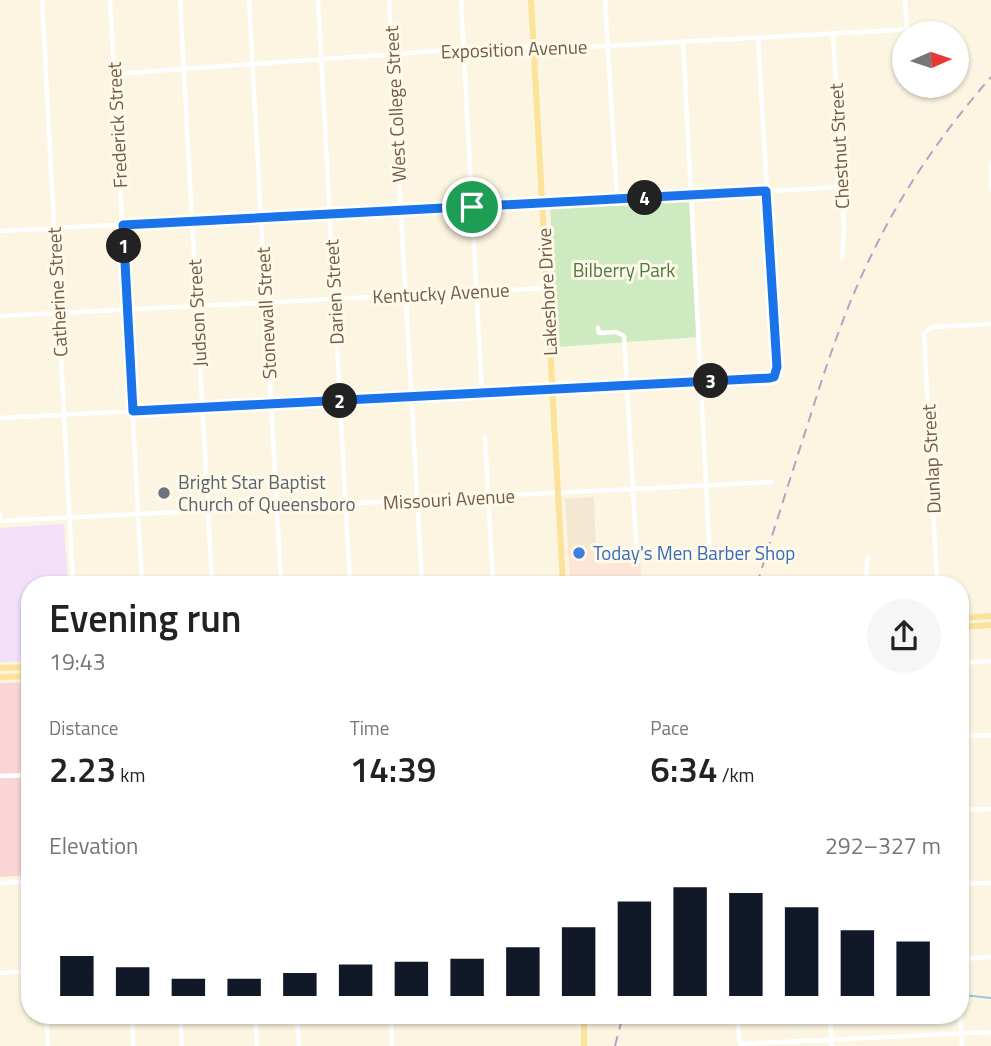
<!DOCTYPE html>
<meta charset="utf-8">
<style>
:root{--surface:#fff;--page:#f6f6f6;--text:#222;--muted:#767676;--accent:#111827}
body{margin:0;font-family:"Titillium Web",sans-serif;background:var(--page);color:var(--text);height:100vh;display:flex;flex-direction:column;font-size:26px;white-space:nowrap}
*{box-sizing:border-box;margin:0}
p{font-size:23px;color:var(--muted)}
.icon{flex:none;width:38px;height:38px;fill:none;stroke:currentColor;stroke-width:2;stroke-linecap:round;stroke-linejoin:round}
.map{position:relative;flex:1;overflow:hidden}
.sheet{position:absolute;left:21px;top:576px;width:948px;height:448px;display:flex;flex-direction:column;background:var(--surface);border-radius:28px;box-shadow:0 2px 5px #0004}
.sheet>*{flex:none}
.needle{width:46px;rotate:87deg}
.controls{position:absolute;left:892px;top:21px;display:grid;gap:14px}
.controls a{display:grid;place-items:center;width:77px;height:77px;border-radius:50%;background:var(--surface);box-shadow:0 2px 5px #0004;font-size:35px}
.pin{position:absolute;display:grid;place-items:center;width:60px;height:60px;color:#fff;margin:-30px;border:4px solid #fff;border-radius:50%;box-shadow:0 2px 7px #0007}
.km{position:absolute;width:35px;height:35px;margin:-18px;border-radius:50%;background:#222;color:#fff;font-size:19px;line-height:35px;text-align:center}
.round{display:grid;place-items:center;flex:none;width:74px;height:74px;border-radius:37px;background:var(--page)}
.head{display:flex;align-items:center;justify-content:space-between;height:119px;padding:0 28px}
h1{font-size:38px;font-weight:600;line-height:52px}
.figures{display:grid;grid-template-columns:repeat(3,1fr);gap:10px;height:119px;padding:7px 28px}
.figures div{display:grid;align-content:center}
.figures b{font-size:35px;font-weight:600}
.figures small{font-size:19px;font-weight:400}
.figures p{font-size:19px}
.chart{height:196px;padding:14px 28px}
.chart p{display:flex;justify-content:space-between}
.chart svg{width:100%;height:126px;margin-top:7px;stroke:var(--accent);stroke-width:6}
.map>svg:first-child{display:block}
</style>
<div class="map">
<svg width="991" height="1046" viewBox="0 0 991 1046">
<rect width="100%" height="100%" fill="#fcf5e2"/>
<path fill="#f4e8d1" d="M 594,497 L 596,548 L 568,549 L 565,499 Z"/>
<path fill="#fde6d6" d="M 596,548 L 598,564 L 640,562 L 642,584 L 570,584 L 568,549 Z"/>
<path fill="#f2dff9" d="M 64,524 L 68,584 L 30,584 L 30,661 L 0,662 L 0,528 Z"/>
<path fill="#fad5d5" d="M 30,682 L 30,875 L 0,877 L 0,683 Z"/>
<path fill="#cdeac1" d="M 691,195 L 699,337 L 557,347 L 550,203 Z"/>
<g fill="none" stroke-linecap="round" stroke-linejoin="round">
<path stroke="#9dc8d8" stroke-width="2" d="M 963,995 L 991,998"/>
<path stroke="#fff" stroke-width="4.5" d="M 42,0 L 73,584
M 110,0 L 142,584
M 180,0 L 212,584
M 249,0 L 281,584
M 318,0 L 350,584
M 389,0 L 422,584
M 461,0 L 482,393
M 605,0 L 617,199
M 905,0 L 907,30
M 833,33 L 844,229 L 842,258
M 683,42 L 710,559
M 114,74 L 464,49 L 521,46 L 544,48 L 607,46 L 914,29
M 991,163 L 991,189
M 0,231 L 841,187
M 0,316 L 547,288
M 598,328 L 599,333 L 616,332 L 624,336 L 637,558
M 0,418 L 770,378 L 776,372 L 777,367 L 758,38
M 485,437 L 493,584
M 0,513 L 0,521
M 0,521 L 772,482
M 865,584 L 868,557
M 937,584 L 924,334 L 932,327 L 991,324
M 961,663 L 991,661
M 29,674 L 30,698
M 961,736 L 991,735
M 0,776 L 30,775
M 961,810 L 991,809
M 0,883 L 30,881
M 961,884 L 991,883
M 961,959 L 991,957
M 0,973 L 30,971
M 46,1015 L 48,1046
M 132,1015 L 133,1046
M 180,1015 L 182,1046
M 255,1015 L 257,1046
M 297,1015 L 299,1046
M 391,1015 L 392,1046
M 737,1015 L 740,1045
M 830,1015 L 832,1046
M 960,1015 L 962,1046
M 740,1044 L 991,1032"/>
<path stroke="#fce399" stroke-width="6" d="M 531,0 L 563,584
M 961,618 L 991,616
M 961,627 L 991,625
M 0,668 L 30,667
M 0,677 L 30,676
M 584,1046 L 584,1015"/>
<path stroke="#b9a1c6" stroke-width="2" stroke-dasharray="10 7" stroke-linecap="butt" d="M 757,584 C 774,529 792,473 810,417 C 827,363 845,309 870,258 C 901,192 943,132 991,77
M 615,1046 L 623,1015"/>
</g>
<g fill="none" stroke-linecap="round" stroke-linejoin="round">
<g stroke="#fff" stroke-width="14">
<path id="route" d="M 766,191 L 777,367 L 774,377 L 770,378 L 133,411 L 123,225 Z"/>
</g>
<use href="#route" stroke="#1a73e8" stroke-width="9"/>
</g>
<circle fill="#6b7280" stroke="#fff9e9" stroke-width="2.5" cx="164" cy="493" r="7"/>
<circle fill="#3f7fe0" stroke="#fff9e9" stroke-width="2.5" cx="579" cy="553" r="7"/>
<g text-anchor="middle" stroke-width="6" stroke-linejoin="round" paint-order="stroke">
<g font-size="19" fill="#745d48" stroke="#fff9e9">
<text transform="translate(514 49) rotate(-2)" y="7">Exposition Avenue</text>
<text transform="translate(395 104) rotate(-93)" y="7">West College Street</text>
<text transform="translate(117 125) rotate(-93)" y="7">Frederick Street</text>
<text transform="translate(839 146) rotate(-93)" y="7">Chestnut Street</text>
<text transform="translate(57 292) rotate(-93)" y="7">Catherine Street</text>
<text transform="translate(334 292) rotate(-93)" y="7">Darien Street</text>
<text transform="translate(547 292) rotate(-93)" y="7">Lakeshore Drive</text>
<text transform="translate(441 293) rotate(-3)" y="7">Kentucky Avenue</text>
<text transform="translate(197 313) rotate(-93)" y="7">Judson Street</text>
<text transform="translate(266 313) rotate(-93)" y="7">Stonewall Street</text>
<text transform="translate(931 459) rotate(-93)" y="7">Dunlap Street</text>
<text transform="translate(449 499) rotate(-3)" y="7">Missouri Avenue</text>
</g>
<g font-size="19" fill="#4b7a40" stroke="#fff9e9">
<text x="624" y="277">Bilberry Park</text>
</g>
<g font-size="19" fill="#5b616d" stroke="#fff9e9" text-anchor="start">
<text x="178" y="489">Bright Star Baptist<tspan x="178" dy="22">Church of Queensboro</tspan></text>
</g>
<g font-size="19" fill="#366cbe" stroke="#fff9e9" text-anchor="start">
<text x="593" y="560">Today's Men Barber Shop</text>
</g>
</g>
</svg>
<div class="controls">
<a><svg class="needle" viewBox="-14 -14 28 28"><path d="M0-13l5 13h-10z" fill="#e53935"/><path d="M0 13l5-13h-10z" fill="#767676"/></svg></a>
</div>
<div class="pin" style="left:472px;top:207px;background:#1e9e55"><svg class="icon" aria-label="arrive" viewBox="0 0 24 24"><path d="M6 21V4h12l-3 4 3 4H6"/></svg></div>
<b class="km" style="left:124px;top:246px">1</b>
<b class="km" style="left:340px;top:401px">2</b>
<b class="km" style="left:711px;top:381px">3</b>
<b class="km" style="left:645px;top:198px">4</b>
<section class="sheet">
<div class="head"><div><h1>Evening run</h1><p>19:43</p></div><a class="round"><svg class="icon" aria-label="share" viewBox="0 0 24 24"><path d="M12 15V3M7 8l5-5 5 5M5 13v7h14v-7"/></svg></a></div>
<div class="figures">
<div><p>Distance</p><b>2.23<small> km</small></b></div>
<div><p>Time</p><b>14:39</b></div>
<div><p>Pace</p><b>6:34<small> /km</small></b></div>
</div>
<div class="chart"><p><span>Elevation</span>292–327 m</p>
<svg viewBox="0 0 160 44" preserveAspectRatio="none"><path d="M5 44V30M15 44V34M25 44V38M35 44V38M45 44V36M55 44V33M65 44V32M75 44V31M85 44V27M95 44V20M105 44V11M115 44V6M125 44V8M135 44V13M145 44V21M155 44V25"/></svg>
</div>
</section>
</div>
